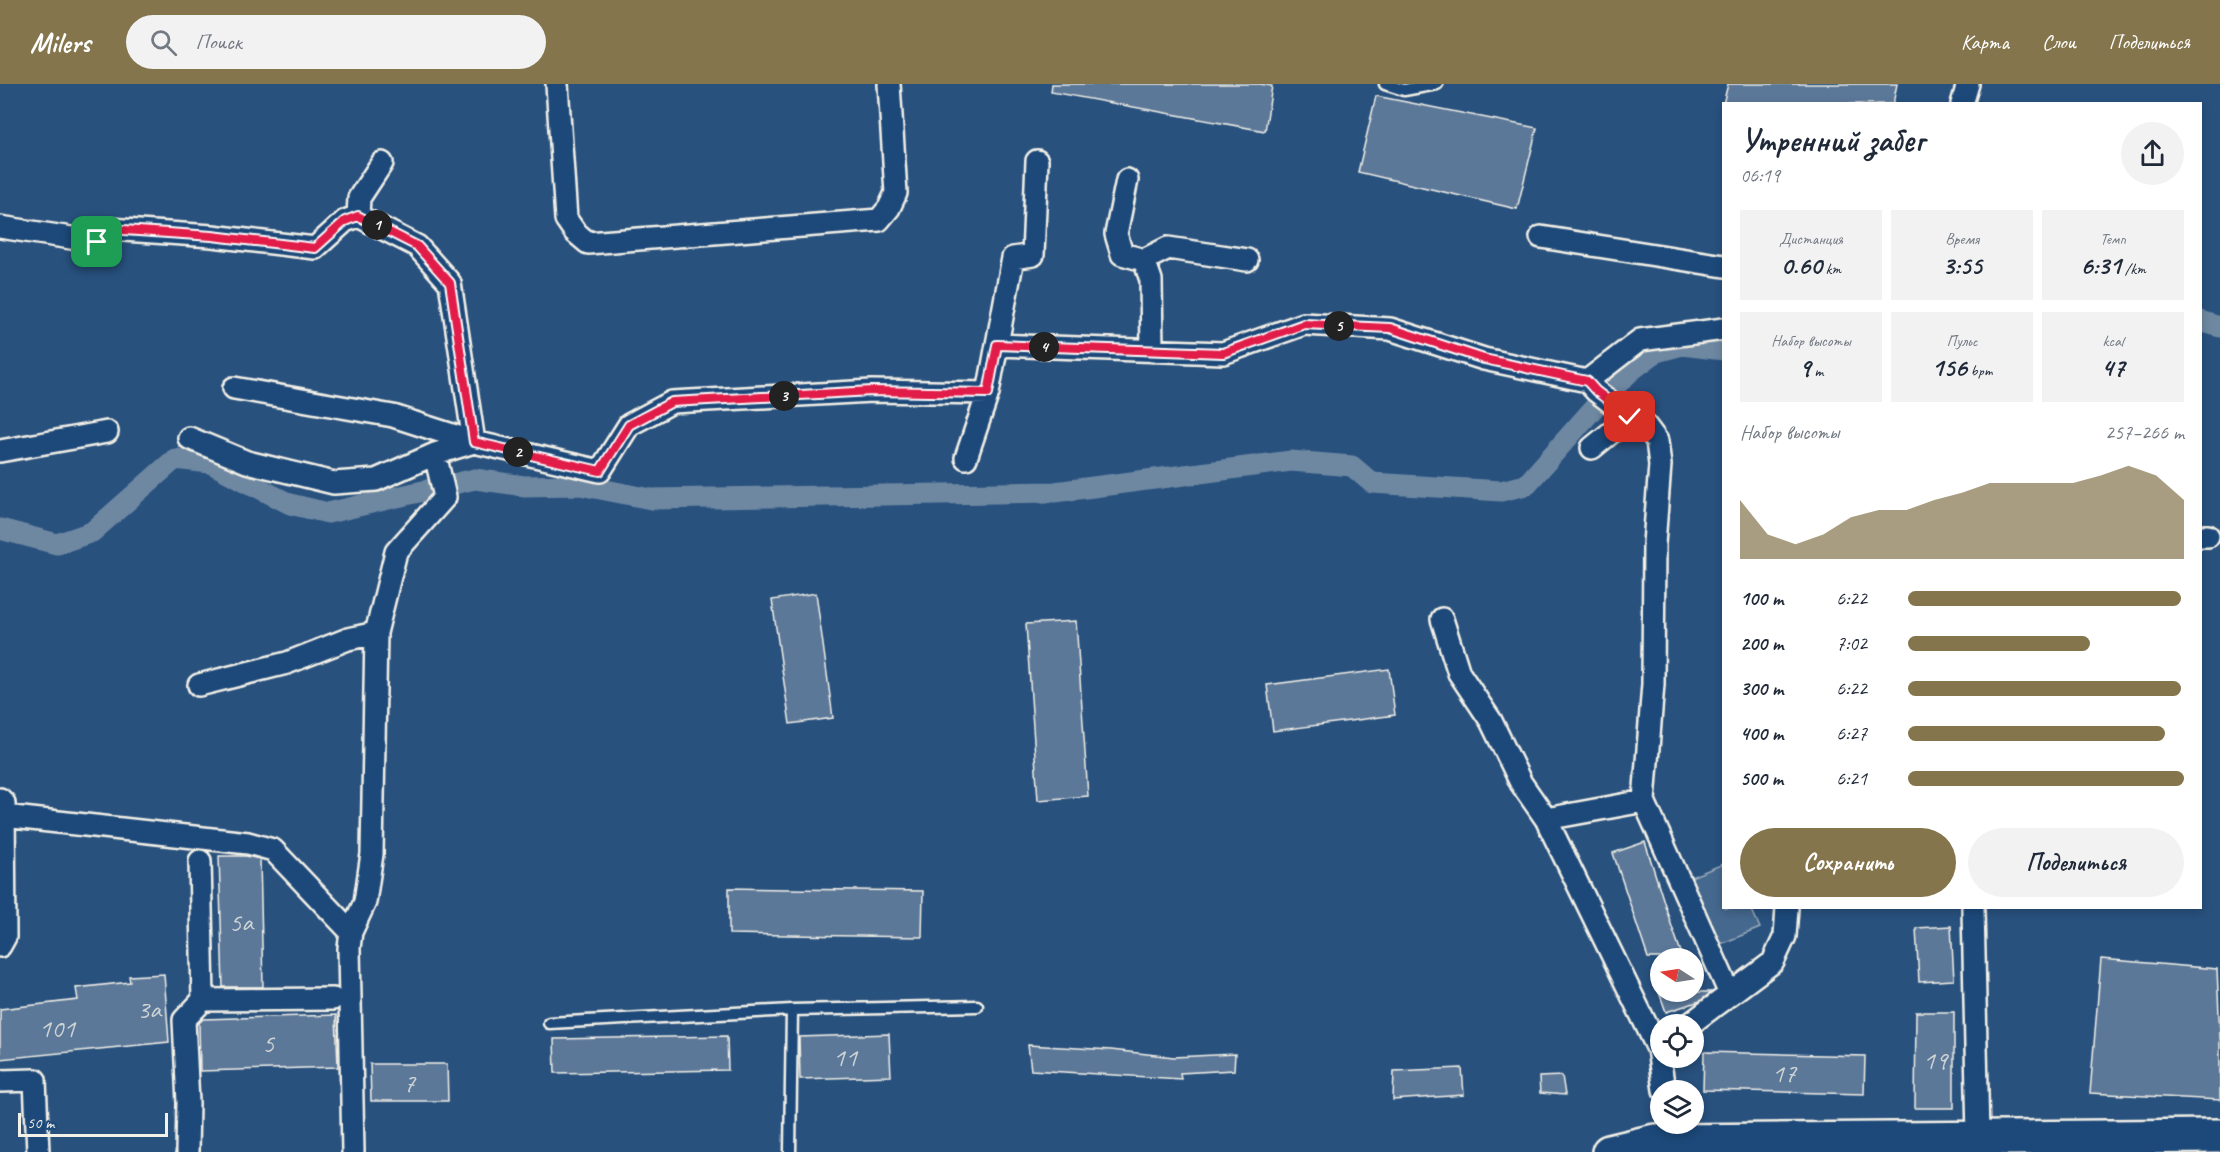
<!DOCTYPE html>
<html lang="ru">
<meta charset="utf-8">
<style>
:root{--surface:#fff;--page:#f2f2f3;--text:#1f2937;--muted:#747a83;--accent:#84754c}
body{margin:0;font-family:Caveat,sans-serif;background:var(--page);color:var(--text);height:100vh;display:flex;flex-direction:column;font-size:22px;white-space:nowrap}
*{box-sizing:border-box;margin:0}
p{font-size:20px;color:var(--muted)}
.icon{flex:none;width:33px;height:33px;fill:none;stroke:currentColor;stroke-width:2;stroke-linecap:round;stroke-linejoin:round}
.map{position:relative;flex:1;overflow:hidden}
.sheet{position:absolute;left:1722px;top:18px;width:480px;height:807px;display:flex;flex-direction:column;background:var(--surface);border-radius:0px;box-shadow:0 3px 9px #0003}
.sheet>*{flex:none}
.needle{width:39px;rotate:282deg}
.controls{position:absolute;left:1650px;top:864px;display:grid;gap:12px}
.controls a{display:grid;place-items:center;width:54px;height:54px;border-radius:50%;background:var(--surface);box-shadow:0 3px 9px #0003;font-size:30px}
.scale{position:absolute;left:18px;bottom:15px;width:150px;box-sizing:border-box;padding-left:6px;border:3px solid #f4f1e8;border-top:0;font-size:16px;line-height:21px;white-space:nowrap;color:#f4f1e8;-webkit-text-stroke:4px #1f4a7a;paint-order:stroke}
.pin{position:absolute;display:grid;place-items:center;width:51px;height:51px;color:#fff;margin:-26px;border-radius:12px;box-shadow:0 3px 9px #0006}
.km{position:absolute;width:30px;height:30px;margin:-15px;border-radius:50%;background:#222;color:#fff;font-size:16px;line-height:30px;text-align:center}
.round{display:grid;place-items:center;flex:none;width:63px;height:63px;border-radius:32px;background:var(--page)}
.head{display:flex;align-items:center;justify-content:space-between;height:102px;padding:0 18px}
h1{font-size:33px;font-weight:800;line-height:45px}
.metrics{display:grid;grid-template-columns:repeat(3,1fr);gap:9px;height:102px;padding:6px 18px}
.metrics div{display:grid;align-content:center;border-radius:0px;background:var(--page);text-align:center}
.metrics b{font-size:26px;font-weight:800}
.metrics small{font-size:16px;font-weight:400}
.metrics p{font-size:16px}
.chart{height:168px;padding:12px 18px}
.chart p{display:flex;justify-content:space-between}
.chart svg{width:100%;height:108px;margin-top:6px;fill:var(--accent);opacity:.7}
.action{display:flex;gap:12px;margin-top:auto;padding:12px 18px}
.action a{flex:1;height:69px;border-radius:36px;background:var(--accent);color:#fff;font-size:24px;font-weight:800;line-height:69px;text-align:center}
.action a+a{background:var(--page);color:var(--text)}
ul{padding:0 18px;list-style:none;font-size:20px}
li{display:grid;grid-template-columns:96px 72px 1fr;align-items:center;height:45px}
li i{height:15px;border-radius:8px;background:var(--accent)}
header{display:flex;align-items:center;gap:36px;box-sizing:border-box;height:84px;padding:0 30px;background:var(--accent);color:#fff}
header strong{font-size:28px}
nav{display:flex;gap:33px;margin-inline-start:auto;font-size:21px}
.search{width:420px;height:54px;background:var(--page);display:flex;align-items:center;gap:15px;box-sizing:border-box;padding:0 21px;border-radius:33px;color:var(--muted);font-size:22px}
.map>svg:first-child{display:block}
</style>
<header>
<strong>Milers</strong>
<div class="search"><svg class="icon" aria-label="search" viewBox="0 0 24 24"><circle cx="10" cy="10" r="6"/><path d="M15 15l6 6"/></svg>Поиск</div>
<nav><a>Карта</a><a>Слои</a><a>Поделиться</a></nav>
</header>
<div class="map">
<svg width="2220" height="1068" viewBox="0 0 2220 1068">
<rect width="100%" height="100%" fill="#28517e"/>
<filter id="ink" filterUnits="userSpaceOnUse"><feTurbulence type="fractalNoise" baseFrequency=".0167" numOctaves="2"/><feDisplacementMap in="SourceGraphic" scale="12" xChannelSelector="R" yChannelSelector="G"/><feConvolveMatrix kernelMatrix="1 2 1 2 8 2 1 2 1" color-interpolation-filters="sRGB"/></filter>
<g filter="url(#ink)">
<path fill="#45688e" stroke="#9cacbb" stroke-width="1.5" d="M 1723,780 L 1724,824 L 1751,824 L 1760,844 L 1718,861 L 1691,793 Z"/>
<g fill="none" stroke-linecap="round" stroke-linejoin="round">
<path stroke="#6e88a2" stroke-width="21" d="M 2200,237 L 2220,243
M 0,445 L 57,460 L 92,448 L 175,375 L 210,379 L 290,420 L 328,429 L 475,395 L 524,402 L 580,401 L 651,415 L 1055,408 L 1291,377 L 1352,382 L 1372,399 L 1501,407 L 1526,401 L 1601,316 L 1632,286 L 1656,268 L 1682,261 L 1724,266"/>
</g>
<path fill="#5b7899" stroke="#f4f1e8" stroke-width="1.5" d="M 1052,0 L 1260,0 L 1272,2 L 1265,47 L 1051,8 Z
M 1728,0 L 1897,0 L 1893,20 L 1723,20 Z
M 1376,12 L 1537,44 L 1517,125 L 1358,88 Z
M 816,509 L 833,634 L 790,640 L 772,516 Z
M 1076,537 L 1088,712 L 1038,716 L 1026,540 Z
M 1389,585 L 1395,631 L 1273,647 L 1267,601 Z
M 1645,758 L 1670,837 L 1683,874 L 1648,874 L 1613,769 Z
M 219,772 L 246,772 L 260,775 L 263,903 L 223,903 Z
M 729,804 L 923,807 L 922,853 L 729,850 Z
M 1951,842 L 1954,896 L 1919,898 L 1916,844 Z
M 2101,875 L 2217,885 L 2220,954 L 2220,1016 L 2090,1009 Z
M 164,890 L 169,958 L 0,975 L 0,925 L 78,916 L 76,904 L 130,898 L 129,892 Z
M 1659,908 L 1712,908 L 1700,917 L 1666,928 Z
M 1916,928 L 1954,928 L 1954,1024 L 1915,1024 Z
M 336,931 L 338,983 L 200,987 L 199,939 L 203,935 Z
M 889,950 L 891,992 L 800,995 L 799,953 Z
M 727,952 L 728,986 L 555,989 L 554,955 Z
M 1028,961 L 1111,966 L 1174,973 L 1235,970 L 1234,986 L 1180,989 L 1181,995 L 1031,986 Z
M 1704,968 L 1865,972 L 1864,1010 L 1703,1006 Z
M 370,980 L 447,980 L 448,1017 L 371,1017 Z
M 1462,984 L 1464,1011 L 1393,1016 L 1394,987 Z
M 1562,992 L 1565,1011 L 1540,1009 L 1539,993 Z"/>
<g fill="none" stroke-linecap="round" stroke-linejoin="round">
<g stroke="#f4f1e8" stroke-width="15">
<path id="service" d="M 1385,0 L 1404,6 L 1437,0
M 549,939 L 792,926 L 977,922
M 790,1068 L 792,926"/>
</g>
<g stroke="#f4f1e8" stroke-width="26">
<path id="minor" d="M 557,0 L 566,135 L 575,148 L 588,159 L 879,136 L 889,124 L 896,109 L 889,0
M 1962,20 L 1968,0
M 1127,96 L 1116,150 L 1122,170 L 1144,176 L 1151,196 L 1152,267
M 0,143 L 97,158 L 109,145 L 212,152 L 315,164 L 345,137 L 358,132 L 359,114 L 382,79
M 1541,153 L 1724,182
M 1144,176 L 1168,164 L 1247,176
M 997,261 L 1223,269 L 1304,240 L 1390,245 L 1484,275 L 1587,297 L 1596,307 L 1630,333
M 1587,297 L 1640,256 L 1724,245
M 234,304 L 393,332 L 474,358 L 600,387 L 629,341 L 672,318 L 872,307 L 988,309
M 189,354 L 247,378 L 334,399 L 376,396 L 435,370 L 474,358 L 450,199 L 417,162 L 358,132
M 0,367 L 107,348
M 966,374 L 988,309 L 1013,174 L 1033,171 L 1037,77
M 2200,452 L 2208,452
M 1442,535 L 1459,589 L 1491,637 L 1521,699 L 1546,735 L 1658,965 L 1664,1006
M 199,601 L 287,579 L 348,555 L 376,549
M 0,715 L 4,719 L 5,853 L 0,862
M 1644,717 L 1730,910
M 4,732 L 248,759 L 273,766 L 351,848
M 1546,735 L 1644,717 L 1653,600 L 1654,460 L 1660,381 L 1657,357 L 1645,341 L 1630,333 L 1592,364
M 200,777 L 203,916
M 1973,824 L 1978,1053
M 1690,940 L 1773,878 L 1785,852 L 1787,824
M 0,997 L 35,996 L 38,1068
M 187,1068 L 188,1019 L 184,936 L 203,916 L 333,915
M 353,1068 L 349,864 L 351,848 L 365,818 L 372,770 L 376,549 L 396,468 L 445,413 L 435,370"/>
</g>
<g stroke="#f4f1e8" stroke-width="38">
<path id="primary" d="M 1609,1068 L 1655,1057 L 1671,1057 L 2220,1052"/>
</g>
<use href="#service" stroke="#1f4a7a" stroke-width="10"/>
<use href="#minor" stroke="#1f4a7a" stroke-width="21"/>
<use href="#primary" stroke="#1f4a7a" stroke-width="33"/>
</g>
</g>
<g fill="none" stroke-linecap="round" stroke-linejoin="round" filter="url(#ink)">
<g stroke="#fff" stroke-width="12">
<path id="route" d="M 97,158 L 109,145 L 212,152 L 315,164 L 345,137 L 358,132 L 417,162 L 450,199 L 474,358 L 600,387 L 629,341 L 672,318 L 872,307 L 988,309 L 997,261 L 1223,269 L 1304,240 L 1390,244 L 1484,275 L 1587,297 L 1596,307 L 1630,333"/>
</g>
<use href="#route" stroke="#e11d48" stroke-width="8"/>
</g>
<g text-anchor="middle" stroke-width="6" stroke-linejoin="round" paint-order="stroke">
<g font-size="27" fill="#ced3d4">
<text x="241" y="847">5а</text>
<text x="149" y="934">3а</text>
<text x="57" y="953">101</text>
<text x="268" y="968">5</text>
<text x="845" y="982">11</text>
<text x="1935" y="985">19</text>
<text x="1784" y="998">17</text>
<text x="409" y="1008">7</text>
</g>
</g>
</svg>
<div class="controls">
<a><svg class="needle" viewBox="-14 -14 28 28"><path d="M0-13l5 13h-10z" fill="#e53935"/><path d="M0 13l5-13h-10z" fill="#747a83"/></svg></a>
<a><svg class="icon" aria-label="locate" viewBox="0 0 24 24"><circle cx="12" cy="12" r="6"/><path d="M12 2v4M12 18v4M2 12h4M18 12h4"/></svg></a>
<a><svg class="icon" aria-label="layers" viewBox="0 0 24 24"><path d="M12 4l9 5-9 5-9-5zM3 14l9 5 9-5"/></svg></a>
</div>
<div class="scale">50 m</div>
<div class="pin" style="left:97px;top:158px;background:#1e9e55"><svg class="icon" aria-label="arrive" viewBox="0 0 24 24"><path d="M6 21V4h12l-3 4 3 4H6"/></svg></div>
<div class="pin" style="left:1630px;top:333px;background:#d93025"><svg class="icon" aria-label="check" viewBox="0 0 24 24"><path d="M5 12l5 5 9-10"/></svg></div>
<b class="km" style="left:377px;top:141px">1</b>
<b class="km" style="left:518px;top:368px">2</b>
<b class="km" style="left:784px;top:312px">3</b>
<b class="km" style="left:1044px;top:263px">4</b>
<b class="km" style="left:1339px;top:242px">5</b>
<section class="sheet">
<div class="head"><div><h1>Утренний забег</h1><p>06:19</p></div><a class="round"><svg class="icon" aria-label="share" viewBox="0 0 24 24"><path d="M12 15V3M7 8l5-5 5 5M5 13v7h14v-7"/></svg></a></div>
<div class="metrics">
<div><p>Дистанция</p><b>0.60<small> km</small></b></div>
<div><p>Время</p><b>3:55</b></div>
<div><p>Темп</p><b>6:31<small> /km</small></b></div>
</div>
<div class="metrics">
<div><p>Набор высоты</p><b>9<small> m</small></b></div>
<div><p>Пульс</p><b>156<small> bpm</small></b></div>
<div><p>kcal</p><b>47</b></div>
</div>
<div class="chart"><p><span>Набор высоты</span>257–266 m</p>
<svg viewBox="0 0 160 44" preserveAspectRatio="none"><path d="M0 44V20L10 34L20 38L30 34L40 27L50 24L60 24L70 20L80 17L90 13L100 13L110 13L120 13L130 10L140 6L150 10L160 20V44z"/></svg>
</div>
<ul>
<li><b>100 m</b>6:22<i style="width:99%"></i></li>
<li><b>200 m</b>7:02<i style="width:66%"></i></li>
<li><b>300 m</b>6:22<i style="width:99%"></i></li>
<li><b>400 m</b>6:27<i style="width:93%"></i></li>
<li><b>500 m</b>6:21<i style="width:100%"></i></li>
</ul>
<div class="action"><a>Сохранить</a><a>Поделиться</a></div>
</section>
</div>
